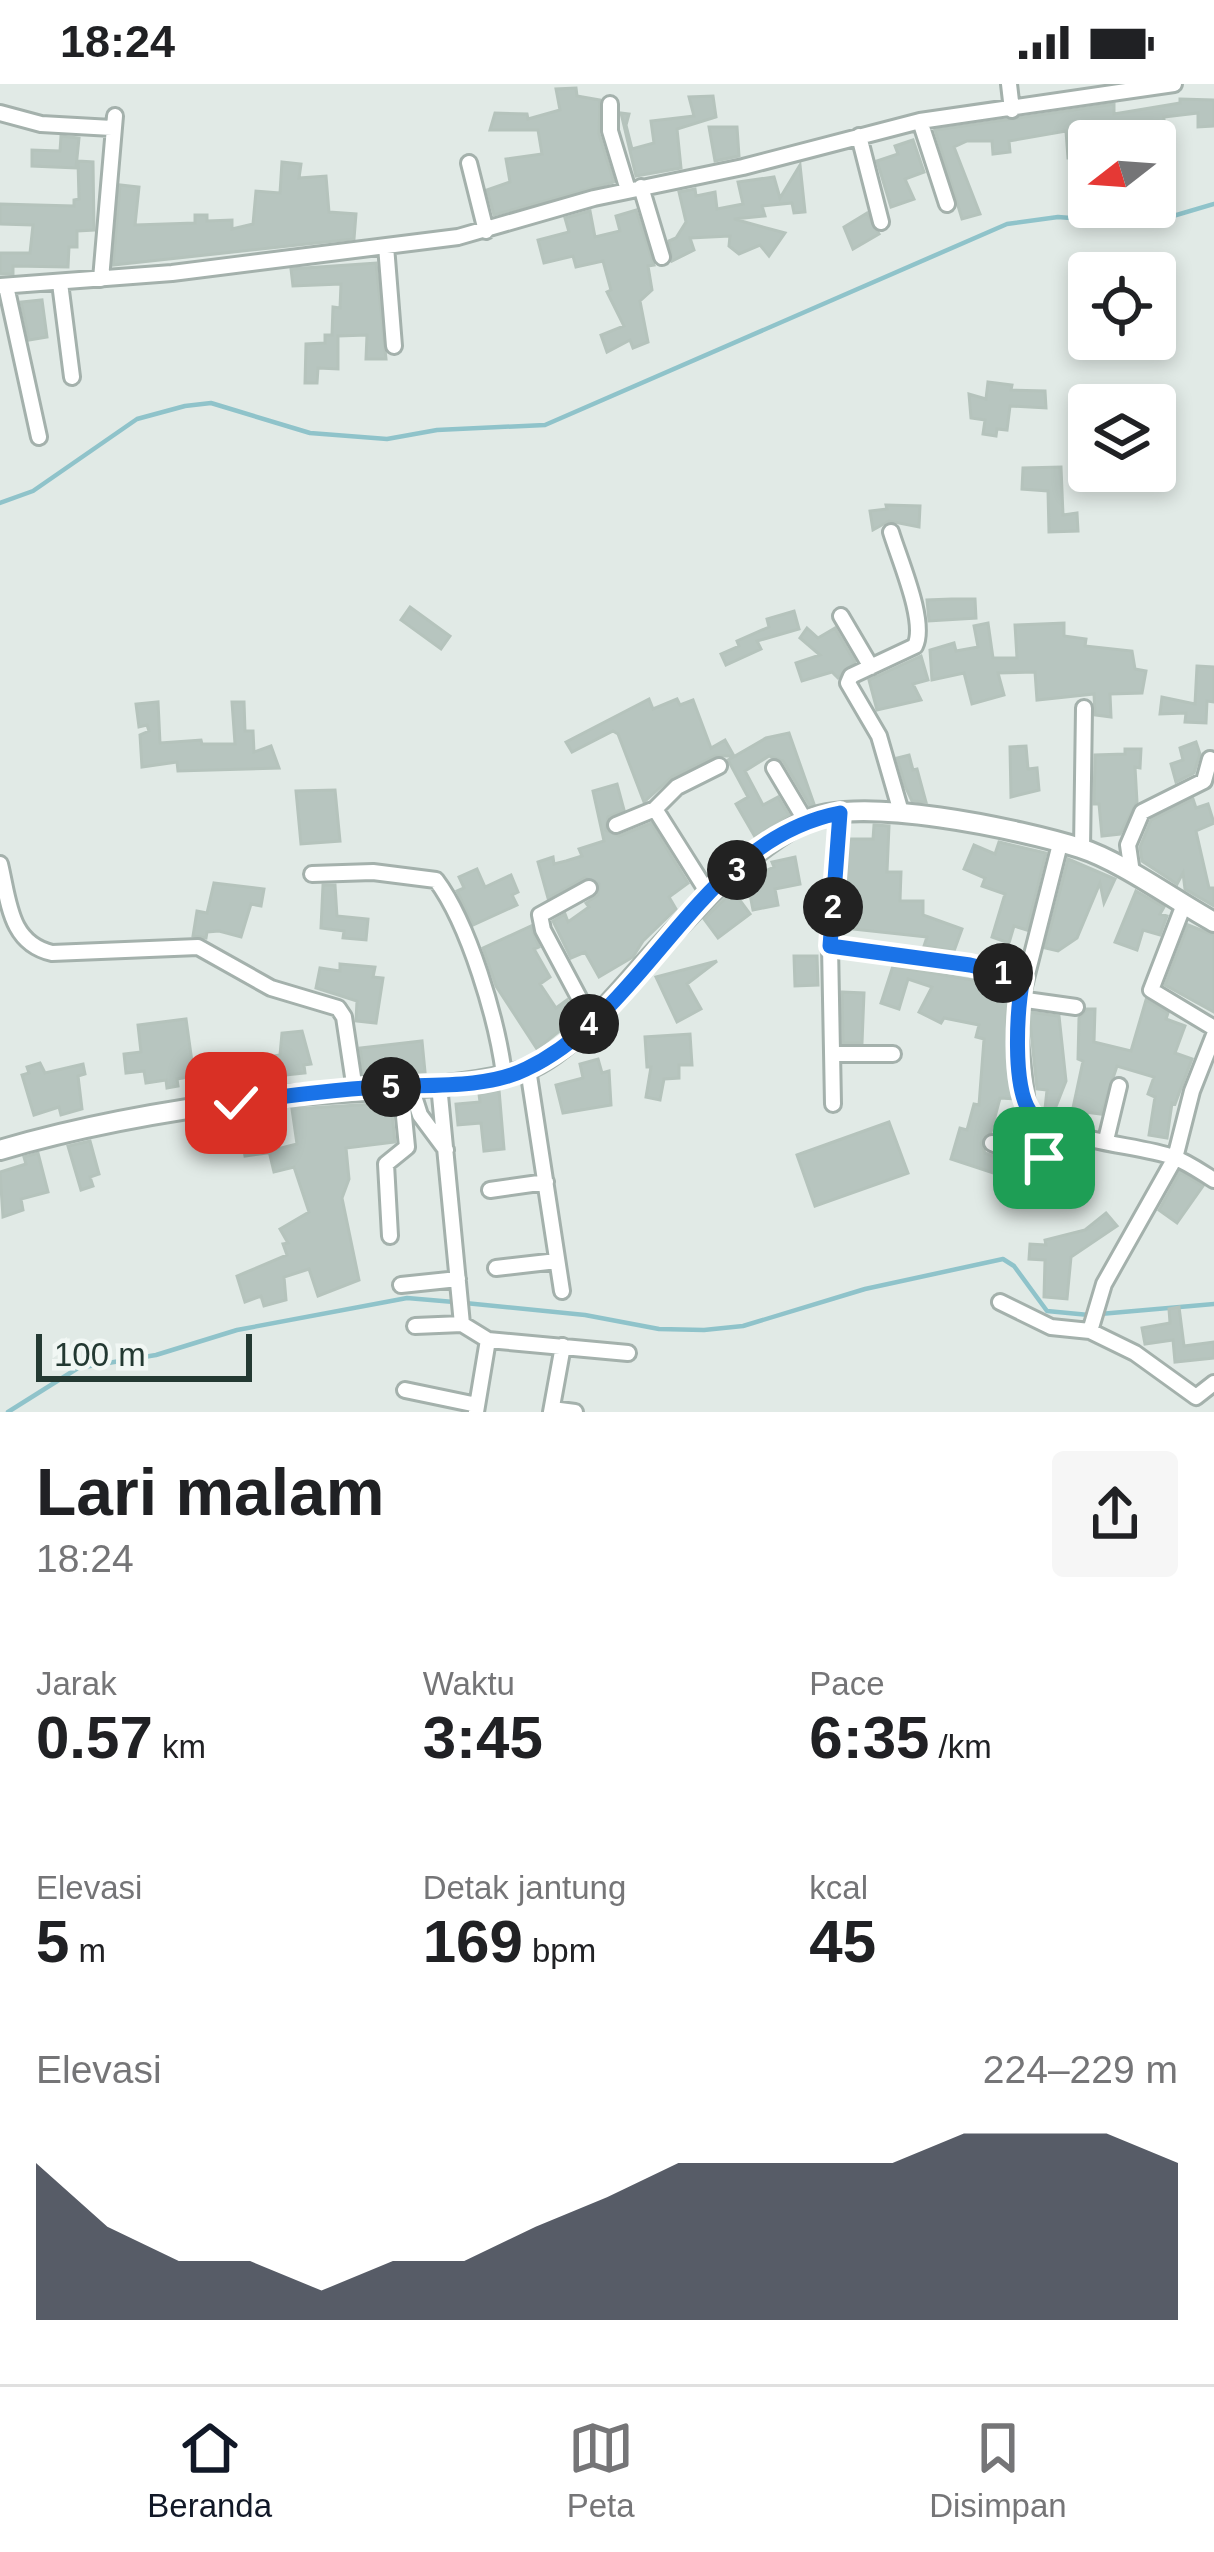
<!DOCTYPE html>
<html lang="id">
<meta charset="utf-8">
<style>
:root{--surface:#fff;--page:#f6f6f6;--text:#202124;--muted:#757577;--line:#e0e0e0;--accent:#111827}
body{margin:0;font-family:Helvetica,sans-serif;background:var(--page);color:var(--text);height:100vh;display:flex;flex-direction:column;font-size:45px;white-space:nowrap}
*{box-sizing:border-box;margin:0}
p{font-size:39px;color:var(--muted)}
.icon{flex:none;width:66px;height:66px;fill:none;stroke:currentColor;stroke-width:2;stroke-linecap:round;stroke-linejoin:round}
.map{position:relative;height:1328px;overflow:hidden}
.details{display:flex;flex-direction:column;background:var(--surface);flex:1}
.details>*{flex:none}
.needle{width:78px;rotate:253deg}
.tools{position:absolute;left:1068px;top:36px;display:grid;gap:24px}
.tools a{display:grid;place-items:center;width:108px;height:108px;border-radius:12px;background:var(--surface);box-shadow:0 6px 18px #0003;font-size:60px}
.scale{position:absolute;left:36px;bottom:30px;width:216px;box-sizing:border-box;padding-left:12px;border:6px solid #233932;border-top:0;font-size:33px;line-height:42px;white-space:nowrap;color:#233932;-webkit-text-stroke:9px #f1f7f4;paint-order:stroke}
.pin{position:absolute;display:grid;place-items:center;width:102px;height:102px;color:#fff;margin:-51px;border-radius:24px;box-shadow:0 6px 18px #0006}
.km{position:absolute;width:60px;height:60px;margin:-30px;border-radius:50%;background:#222;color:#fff;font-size:33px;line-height:60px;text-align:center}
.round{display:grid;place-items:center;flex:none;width:126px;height:126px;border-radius:12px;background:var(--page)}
.summary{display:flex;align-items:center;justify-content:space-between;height:204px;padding:0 36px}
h1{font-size:66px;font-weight:700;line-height:90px}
.metrics{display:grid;grid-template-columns:repeat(3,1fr);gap:18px;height:204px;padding:12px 36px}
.metrics div{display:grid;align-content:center}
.metrics b{font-size:60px;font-weight:700}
.metrics small{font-size:33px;font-weight:400}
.metrics p{font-size:33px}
.chart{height:336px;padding:24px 36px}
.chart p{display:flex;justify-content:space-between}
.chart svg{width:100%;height:216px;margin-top:12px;fill:var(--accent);opacity:.7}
.status{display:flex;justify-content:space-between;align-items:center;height:84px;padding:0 60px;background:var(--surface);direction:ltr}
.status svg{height:33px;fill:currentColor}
.tab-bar{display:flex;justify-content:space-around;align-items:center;height:168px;border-top:3px solid var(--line);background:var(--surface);font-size:33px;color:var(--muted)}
.tab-bar a{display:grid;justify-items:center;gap:6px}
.tab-bar .on{color:var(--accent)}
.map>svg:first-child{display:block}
</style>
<div class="status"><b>18:24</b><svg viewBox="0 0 49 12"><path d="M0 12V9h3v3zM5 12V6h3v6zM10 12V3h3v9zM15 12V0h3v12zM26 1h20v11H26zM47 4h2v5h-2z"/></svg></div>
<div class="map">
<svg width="1214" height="1328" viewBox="0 0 1214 1328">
<rect width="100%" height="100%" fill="#e1eae6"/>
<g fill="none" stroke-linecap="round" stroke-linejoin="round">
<path stroke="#8fc3ca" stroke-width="4.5" d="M 0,419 L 33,407 L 137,335 L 185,322 L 211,319 L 310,349 L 387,355 L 437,346 L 545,341 L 1007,140 L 1058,133 L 1146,140 L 1214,120
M 465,1219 L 585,1231 L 659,1245 L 704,1246 L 743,1242 L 865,1205 L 1003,1175 L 1014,1182 L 1047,1227 L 1089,1231
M 1100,1230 L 1214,1220
M 8,1328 L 78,1284 L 156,1271 L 237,1246 L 407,1214 L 454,1218"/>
</g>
<path fill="#b7c5bf" stroke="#b5c3bc" stroke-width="3" d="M 576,4 L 577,12 L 600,16 L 599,50 L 614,98 L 494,131 L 487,106 L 510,98 L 506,75 L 542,70 L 538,46 L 490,46 L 495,29 L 527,30 L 528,35 L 560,26 L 556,5 Z
M 713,12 L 716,33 L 677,45 L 681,84 L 636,92 L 621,29 L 629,30 L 626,41 L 632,65 L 654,59 L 651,37 L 694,32 L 689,13 Z
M 1180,15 L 1214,16 L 1214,42 L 1198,43 L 1198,29 L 1164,33 L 1164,57 L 1089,57 L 1089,73 L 1068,74 L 1066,47 L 1009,57 L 1010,68 L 993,70 L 992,57 L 967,57 L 954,63 L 980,130 L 962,135 L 935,46 L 1114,20 L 1114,30 L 1180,19 Z
M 709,43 L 737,43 L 739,72 L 715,77 Z
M 61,52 L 79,54 L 76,84 L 32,82 L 32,66 L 60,67 Z
M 913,56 L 924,88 L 905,95 L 914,115 L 891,123 L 877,77 L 898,70 L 895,62 Z
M 78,77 L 93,78 L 94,146 L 77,147 L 77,163 L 69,163 L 68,183 L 13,182 L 13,190 L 0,190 L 0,169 L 30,169 L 33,141 L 0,140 L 0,120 L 74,122 L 74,116 L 79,115 Z
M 282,78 L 301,80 L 299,94 L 326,92 L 329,128 L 356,130 L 354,155 L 113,181 L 120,101 L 139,103 L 135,141 L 195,139 L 195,131 L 207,131 L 207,137 L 232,136 L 232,145 L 253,140 L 256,107 L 280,109 Z
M 800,81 L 805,128 L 794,129 L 792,119 L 762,122 L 765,132 L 734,135 L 785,149 L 769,172 L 760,161 L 739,170 L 729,162 L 730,152 L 690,154 L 694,166 L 672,177 L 669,157 L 676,154 L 686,138 L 679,108 L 695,105 L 696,112 L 715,108 L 717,125 L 743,120 L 738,98 L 774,93 L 780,114 Z
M 636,126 L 654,181 L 648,182 L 652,206 L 640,217 L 648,258 L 633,264 L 630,256 L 607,268 L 601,251 L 624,242 L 607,208 L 611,206 L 603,177 L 576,183 L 573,172 L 544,179 L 538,156 L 569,148 L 565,134 L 590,127 L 595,153 L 620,147 L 616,132 Z
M 867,129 L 879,150 L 853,165 L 844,143 Z
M 376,179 L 386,275 L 366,275 L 367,251 L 338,252 L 338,285 L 318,284 L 317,299 L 305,299 L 306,260 L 325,259 L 325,251 L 332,251 L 333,223 L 340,224 L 341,200 L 293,202 L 291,185 Z
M 42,216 L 47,253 L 29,256 L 21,218 Z
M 988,298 L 1012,301 L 1011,306 L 1045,307 L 1046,324 L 1010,322 L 1007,346 L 997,345 L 996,352 L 983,350 L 985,336 L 971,334 L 969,310 L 986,315 Z
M 1061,383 L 1063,431 L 1077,429 L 1078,447 L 1049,448 L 1048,407 L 1022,405 L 1023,384 Z
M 886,421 L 920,422 L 919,443 L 889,437 L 873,446 L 870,427 L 887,425 Z
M 952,515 L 975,515 L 976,534 L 929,537 L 927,516 Z
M 410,523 L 450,552 L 441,565 L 401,536 Z
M 794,527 L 799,545 L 757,557 L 761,565 L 726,581 L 721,570 L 739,562 L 737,557 L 769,543 L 767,535 Z
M 988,539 L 993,574 L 1017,574 L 1015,541 L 1064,539 L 1064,552 L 1086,555 L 1085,562 L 1132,567 L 1135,585 L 1146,587 L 1142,609 L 1110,610 L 1111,633 L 1095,631 L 1094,610 L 1037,616 L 1035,588 L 998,589 L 1004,611 L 972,620 L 964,589 L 932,596 L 930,566 L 954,559 L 956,567 L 978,563 L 974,542 Z
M 807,544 L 818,554 L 835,544 L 855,578 L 838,594 L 832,588 L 802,597 L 796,579 L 820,571 L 800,554 Z
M 921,572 L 928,596 L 913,600 L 921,616 L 877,626 L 869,596 Z
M 1197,582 L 1214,583 L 1214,618 L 1207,617 L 1206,639 L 1185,638 L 1186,629 L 1160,630 L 1162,613 L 1195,620 Z
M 649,615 L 653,625 L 677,615 L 680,621 L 693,616 L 711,664 L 725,656 L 734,672 L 715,672 L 672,693 L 644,718 L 618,650 L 613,647 L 572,668 L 566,658 Z
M 158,618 L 160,659 L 201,656 L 202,660 L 235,660 L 232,618 L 244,618 L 245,647 L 253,647 L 254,668 L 271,662 L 279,684 L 178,687 L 177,678 L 142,683 L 140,651 L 149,647 L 147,641 L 139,643 L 136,620 Z
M 789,649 L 814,720 L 810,722 L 783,677 L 769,672 L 745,687 L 763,721 L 778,713 L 789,731 L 755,753 L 736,720 L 748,713 L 728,676 L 766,654 Z
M 1196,658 L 1200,670 L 1194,689 L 1176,698 L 1171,680 L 1183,676 L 1180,664 Z
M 1026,662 L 1028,685 L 1037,684 L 1039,706 L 1011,713 L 1010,663 Z
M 1125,665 L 1141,665 L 1140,684 L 1135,683 L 1137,718 L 1120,750 L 1102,752 L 1099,720 L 1094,720 L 1095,671 L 1125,670 Z
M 909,671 L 913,686 L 917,685 L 926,718 L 912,717 L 905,702 L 897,674 Z
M 617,700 L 624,726 L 608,733 L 606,746 L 619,752 L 651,739 L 688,799 L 669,813 L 676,825 L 643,857 L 633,873 L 599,893 L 585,868 L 571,874 L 553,837 L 565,830 L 568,838 L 589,823 L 586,819 L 598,811 L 599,800 L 585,794 L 548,814 L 538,778 L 553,773 L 554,780 L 566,777 L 582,772 L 579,765 L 604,757 L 593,707 Z
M 335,706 L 340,757 L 301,760 L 296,707 Z
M 1193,715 L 1196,724 L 1208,720 L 1214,739 L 1196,747 L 1209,804 L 1214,804 L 1214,822 L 1185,805 L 1183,789 L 1177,800 L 1142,777 L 1140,763 L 1151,736 Z
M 874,741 L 889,742 L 887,788 L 901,788 L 900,817 L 923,817 L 923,831 L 962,845 L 954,867 L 924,862 L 927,853 L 843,844 L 849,755 L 873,755 Z
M 999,758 L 1046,769 L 1027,846 L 1014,842 L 1009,859 L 992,853 L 1005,810 L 982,802 L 985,794 L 964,785 L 974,761 L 995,770 Z
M 795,773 L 800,800 L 775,805 L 778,821 L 753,826 L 747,795 L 774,783 L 772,778 Z
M 1068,775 L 1115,795 L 1104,819 L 1100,799 L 1077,854 L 1058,867 L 1045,864 Z
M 477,785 L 485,803 L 511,791 L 518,808 L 512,811 L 517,821 L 473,841 L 457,807 L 464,804 L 459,793 Z
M 214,799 L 264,805 L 261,822 L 251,820 L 241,853 L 219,847 L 207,848 L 206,854 L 193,852 L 197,827 L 207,829 Z
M 323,801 L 335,801 L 337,832 L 368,835 L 366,856 L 343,854 L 344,847 L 321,844 Z
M 733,807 L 750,830 L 718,854 L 704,835 Z
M 1136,807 L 1164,823 L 1160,830 L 1167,832 L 1160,851 L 1143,846 L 1137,866 L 1115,858 Z
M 1188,841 L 1214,851 L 1214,928 L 1165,901 Z
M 531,842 L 539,863 L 534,865 L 550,893 L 540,900 L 556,924 L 567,916 L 577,933 L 537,965 L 496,902 L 483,864 Z
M 794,872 L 817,872 L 818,901 L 795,902 Z
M 717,877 L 687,900 L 701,925 L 677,938 L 656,893 Z
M 340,880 L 375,883 L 373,893 L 383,894 L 376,939 L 356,937 L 357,917 L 316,904 L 320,884 L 340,887 Z
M 893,882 L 1012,903 L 1006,931 L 1015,1015 L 1000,1014 L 991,1048 L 981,1059 L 985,1069 L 1014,1080 L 1009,1094 L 951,1075 L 960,1044 L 967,1046 L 974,1020 L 979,1021 L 984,955 L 976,953 L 979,941 L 944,934 L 941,939 L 919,928 L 932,903 L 908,895 L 899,925 L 881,919 Z
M 842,908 L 864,909 L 862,959 L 843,959 Z
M 1146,916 L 1168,929 L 1166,935 L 1185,942 L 1175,969 L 1192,975 L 1175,1020 L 1172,1019 L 1167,1054 L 1149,1051 L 1155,1013 L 1148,1010 L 1154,993 L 1117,982 L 1101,1030 L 1085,1028 L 1082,1041 L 1070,1038 L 1083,977 L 1078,975 L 1079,934 L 1087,925 L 1095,925 L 1094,958 L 1131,967 Z
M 1029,928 L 1059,932 L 1066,997 L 1053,1030 L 1045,1025 L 1047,1006 L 1037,1005 Z
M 186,935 L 194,992 L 177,995 L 178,1002 L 167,1004 L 166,996 L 146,999 L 144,987 L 126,989 L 124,970 L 141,968 L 138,941 Z
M 302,947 L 311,980 L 304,981 L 305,989 L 275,992 L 273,972 L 280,971 L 282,949 Z
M 690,950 L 692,981 L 679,981 L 679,994 L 664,995 L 660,1016 L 646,1013 L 651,983 L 647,983 L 645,953 Z
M 422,957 L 425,988 L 364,993 L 360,964 Z
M 598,975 L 602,989 L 609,987 L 611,1021 L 563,1029 L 556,1001 L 583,994 L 580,980 Z
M 40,979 L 45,989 L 83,980 L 85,990 L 78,992 L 82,1025 L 61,1031 L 59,1023 L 34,1031 L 22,991 L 29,989 L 27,983 Z
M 499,1006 L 504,1065 L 484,1067 L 481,1039 L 458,1041 L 456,1020 L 480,1018 L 479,1010 Z
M 391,1019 L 395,1058 L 346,1064 L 349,1095 L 342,1114 L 359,1196 L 318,1212 L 309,1185 L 284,1193 L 286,1216 L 264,1222 L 261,1212 L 245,1218 L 237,1192 L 287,1171 L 283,1160 L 288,1159 L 280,1145 L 309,1128 L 294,1083 L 274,1088 L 269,1067 L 297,1060 L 292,1025 Z
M 262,1034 L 267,1069 L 245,1072 L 239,1037 Z
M 889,1038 L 908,1089 L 815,1122 L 797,1071 Z
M 90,1057 L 99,1090 L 90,1093 L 93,1102 L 81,1106 L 68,1062 Z
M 38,1069 L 48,1108 L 21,1115 L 23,1126 L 3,1133 L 0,1088 L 26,1080 L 24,1073 Z
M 1180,1088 L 1203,1102 L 1177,1139 L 1159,1126 Z
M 1085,1094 L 1090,1111 L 1053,1121 L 1048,1104 Z
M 1106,1129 L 1117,1142 L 1071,1173 L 1067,1215 L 1044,1213 L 1045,1176 L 1029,1175 L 1030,1160 L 1046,1161 L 1045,1156 L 1085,1146 Z
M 1179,1223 L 1184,1262 L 1214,1258 L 1214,1274 L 1175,1278 L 1173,1256 L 1145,1260 L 1142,1244 L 1170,1239 L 1169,1225 Z"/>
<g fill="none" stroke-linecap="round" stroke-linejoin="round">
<g stroke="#a4b1ac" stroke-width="20">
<path id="minor" d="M 1009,0 L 1012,26
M 610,20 L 610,47 L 628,106
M 0,29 L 41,40 L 112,44
M 920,37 L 947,120
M 859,52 L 881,138
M 469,79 L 486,147
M 641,103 L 662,173
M 386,162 L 394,262
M 101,195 L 115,32
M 60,199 L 72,293
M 0,202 L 172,189 L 458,153 L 594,114 L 743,83 L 920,37 L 1174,0
M 6,202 L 39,353
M 891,448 C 899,475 927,538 915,562 L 851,592 L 848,599 L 879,652 L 901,728
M 841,532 L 871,583
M 774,684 L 805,736
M 616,741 L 655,725
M 1060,760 L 1017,930 L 1027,1021 C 1045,1058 1134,1059 1173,1073 C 1187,1078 1201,1088 1214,1096
M 1082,765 L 1084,624
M 0,780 C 9,817 9,859 52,869 L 198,863 L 271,904 L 338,924 L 344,933 L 355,1006
M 1132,789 L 1128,761 L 1142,728 L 1204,697 L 1210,675
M 312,790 L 373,788 L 436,796 C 469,840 497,936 504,990
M 589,804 L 540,831 L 543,846 L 592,938
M 708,809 L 655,725 L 677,703 L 719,682
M 1183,823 L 1151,906 L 1214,944
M 830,862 L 970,881 L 1023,894
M 1019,915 L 1076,923
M 1214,951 L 1192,1007 L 1175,1074 L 1104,1200 L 1090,1247 L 1135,1269 L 1196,1313 L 1214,1299
M 832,970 L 893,970
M 528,985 L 562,1207
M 439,1001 L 462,1240 L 488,1256
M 411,1003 L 420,1031 L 446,1066
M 833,1020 L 830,862 L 840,729
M 1106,1056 L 1119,1002
M 992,1059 L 1039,1079 L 1053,1045
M 490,1106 L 546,1098
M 390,1152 L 386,1080 L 407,1063 L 401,1002
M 496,1184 L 557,1177
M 401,1201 L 458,1195
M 1000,1218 L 1051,1243 L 1090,1247
M 415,1242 L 462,1240
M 405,1306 L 477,1321
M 552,1325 L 575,1328
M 476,1328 L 488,1256 L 628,1269
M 551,1328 L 563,1262"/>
</g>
<g stroke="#a4b1ac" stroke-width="24">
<path id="tertiary" d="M 0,1066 C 91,1039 181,1024 276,1013 C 356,1004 440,1009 519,988 C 566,976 622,904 654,869 C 699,820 744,771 803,738 C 855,709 1023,746 1080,764 C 1121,777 1174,816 1214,838"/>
</g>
<use href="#minor" stroke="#fff" stroke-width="14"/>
<use href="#tertiary" stroke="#fff" stroke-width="18"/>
</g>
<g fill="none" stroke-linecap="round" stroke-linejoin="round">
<g stroke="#fff" stroke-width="24">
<path id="route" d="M 236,1019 C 290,1011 346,1004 400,1002 C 439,1001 490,1003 526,985 C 649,927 699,756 840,729 L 830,862 L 970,881 L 1023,894 C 1017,925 1012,1001 1030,1028 C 1035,1035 1045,1040 1053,1046 L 1044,1074"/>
</g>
<use href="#route" stroke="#1a73e8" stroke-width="15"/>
</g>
</svg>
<div class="tools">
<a><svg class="needle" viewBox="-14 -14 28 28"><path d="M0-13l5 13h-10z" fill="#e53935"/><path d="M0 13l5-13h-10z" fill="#757577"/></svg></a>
<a><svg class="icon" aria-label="locate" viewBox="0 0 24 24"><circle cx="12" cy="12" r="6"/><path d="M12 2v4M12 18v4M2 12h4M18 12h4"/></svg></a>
<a><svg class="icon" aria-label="layers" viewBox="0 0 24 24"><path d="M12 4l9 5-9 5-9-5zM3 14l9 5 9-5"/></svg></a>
</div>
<div class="scale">100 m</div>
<div class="pin" style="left:1044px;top:1074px;background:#1e9e55"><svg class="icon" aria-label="arrive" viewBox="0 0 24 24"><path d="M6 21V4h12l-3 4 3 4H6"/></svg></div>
<div class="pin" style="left:236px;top:1019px;background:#d93025"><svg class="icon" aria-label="check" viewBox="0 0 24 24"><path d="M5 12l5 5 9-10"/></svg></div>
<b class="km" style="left:1003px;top:889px">1</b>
<b class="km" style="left:833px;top:823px">2</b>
<b class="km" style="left:737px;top:786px">3</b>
<b class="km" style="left:589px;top:940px">4</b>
<b class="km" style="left:391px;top:1003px">5</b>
</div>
<section class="details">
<div class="summary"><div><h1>Lari malam</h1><p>18:24</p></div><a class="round"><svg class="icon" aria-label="share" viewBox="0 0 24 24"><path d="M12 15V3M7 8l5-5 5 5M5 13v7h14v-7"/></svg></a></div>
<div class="metrics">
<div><p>Jarak</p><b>0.57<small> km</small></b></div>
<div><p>Waktu</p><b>3:45</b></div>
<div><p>Pace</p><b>6:35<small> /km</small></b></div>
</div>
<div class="metrics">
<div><p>Elevasi</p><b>5<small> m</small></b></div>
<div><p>Detak jantung</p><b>169<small> bpm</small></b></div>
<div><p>kcal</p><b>45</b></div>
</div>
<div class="chart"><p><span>Elevasi</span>224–229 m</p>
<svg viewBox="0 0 160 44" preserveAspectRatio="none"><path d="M0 44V12L10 25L20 32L30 32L40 38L50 32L60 32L70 25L80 19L90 12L100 12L110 12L120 12L130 6L140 6L150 6L160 12V44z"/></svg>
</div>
</section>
<nav class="tab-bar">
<a class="on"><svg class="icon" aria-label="home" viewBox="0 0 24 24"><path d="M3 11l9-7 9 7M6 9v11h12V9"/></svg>Beranda</a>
<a><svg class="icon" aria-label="map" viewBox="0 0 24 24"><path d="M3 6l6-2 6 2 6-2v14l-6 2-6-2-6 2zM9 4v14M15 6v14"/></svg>Peta</a>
<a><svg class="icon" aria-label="saved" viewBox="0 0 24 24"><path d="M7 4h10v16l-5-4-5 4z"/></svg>Disimpan</a>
</nav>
